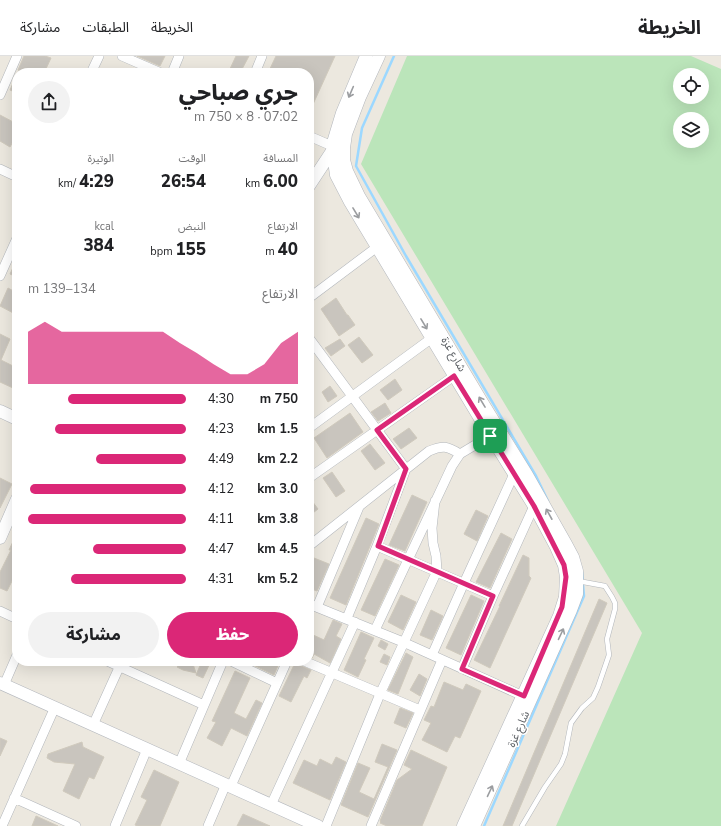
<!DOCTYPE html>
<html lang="ar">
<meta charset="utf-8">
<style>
:root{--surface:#fff;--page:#f2f2f2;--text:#202124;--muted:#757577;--line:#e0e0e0;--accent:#db2777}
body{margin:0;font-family:"Nunito Sans","Noto Sans Arabic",sans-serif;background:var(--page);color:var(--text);direction:rtl;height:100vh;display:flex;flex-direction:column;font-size:15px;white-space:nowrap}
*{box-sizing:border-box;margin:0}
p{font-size:13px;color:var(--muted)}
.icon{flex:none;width:22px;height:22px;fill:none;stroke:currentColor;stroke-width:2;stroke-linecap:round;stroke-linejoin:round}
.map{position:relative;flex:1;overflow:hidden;direction:ltr}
.drawer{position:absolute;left:12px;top:12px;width:302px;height:598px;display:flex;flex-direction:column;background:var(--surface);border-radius:16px;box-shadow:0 4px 16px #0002;direction:rtl}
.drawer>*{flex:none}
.controls{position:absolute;left:673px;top:12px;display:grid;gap:8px}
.controls a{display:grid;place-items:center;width:36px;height:36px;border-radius:50%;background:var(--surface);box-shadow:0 4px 16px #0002;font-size:20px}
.pin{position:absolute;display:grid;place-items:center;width:34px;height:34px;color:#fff;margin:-17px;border-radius:8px;box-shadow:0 2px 6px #0006}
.round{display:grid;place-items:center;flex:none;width:42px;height:42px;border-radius:21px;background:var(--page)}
.overview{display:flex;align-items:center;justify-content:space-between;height:68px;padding:0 16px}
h1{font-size:22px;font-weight:800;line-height:30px}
.figures{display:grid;grid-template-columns:repeat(3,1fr);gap:6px;height:68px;padding:4px 16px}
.figures div{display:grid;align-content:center}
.figures b{font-size:17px;font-weight:800}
.figures small{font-size:11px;font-weight:400}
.figures p{font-size:11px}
.chart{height:112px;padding:8px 16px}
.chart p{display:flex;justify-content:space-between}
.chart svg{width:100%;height:72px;margin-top:4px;fill:var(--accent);opacity:.7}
.button{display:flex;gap:8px;margin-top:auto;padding:8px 16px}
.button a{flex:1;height:46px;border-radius:24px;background:var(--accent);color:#fff;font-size:16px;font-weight:800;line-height:46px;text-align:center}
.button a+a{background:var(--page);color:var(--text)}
ul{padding:0 16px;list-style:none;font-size:13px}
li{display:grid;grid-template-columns:64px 48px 1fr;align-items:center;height:30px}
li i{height:10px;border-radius:5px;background:var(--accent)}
header{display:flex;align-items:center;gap:24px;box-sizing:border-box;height:56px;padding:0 20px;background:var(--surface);border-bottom:1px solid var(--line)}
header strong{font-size:19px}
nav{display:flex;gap:22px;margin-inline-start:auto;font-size:14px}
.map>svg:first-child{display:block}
</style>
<header>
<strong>الخريطة</strong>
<nav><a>الخريطة</a><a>الطبقات</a><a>مشاركة</a></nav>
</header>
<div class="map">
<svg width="721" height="770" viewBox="0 0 721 770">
<rect width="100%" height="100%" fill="#ece8df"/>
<path fill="#bbe5ba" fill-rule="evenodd" d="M 407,0 L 691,0 L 721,13 L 721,770 L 556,770 L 642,577 L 361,108 ZM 680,19 L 702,19 L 702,41 L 680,41 ZM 680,63 L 702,63 L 702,85 L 680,85 Z"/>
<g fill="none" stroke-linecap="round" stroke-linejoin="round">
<path stroke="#9cd8ff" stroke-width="2.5" d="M 394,0 L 362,72 L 356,110 L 406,200 L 536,420 L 548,445
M 484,770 L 584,540 L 582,516"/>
</g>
<path fill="#c9c5be" stroke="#d0cabd" d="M 24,0 L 45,0 L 51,2 L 44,17 L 24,17 L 18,14 Z
M 137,0 L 165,0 L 160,10 Z
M 236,0 L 249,0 L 240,17 L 233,17 L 229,15 Z
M 276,0 L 335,0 L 309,57 L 309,17 L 268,17 Z
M 17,18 L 17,37 L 10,34 Z
M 0,59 L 17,68 L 17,78 L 10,91 L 0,85 Z
M 17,203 L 17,221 L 10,218 Z
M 8,232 L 17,237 L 17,259 L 0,250 Z
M 336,242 L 347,259 L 348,259 L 355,269 L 339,280 L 321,253 Z
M 0,278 L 10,283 L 1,304 L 17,312 L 17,324 L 13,332 L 0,326 Z
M 359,281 L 373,299 L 362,307 L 348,289 Z
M 340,283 L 345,290 L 331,300 L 325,292 Z
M 395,323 L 402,334 L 388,344 L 380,334 Z
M 330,330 L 337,340 L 328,346 L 322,336 Z
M 385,347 L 391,357 L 378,365 L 371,356 Z
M 350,357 L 363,376 L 327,402 L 314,382 Z
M 409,372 L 417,382 L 401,393 L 393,383 Z
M 370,388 L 385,407 L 375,414 L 361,395 Z
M 332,416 L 345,435 L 336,441 L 323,422 Z
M 0,422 L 12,428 L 0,452 Z
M 412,439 L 427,446 L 405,495 L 389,489 Z
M 309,441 L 318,453 L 309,460 Z
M 476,454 L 488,460 L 477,485 L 464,478 Z
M 366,462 L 379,468 L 346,549 L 330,542 Z
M 17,477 L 17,515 L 7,535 L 0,532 L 0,516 L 11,494 L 9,494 Z
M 501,477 L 512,483 L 490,532 L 476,526 Z
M 523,499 L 529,502 L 529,520 L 531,522 L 490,612 L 474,604 L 500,550 L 499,550 Z
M 314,502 L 329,508 L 317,535 L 309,532 L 309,513 Z
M 385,503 L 399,509 L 375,560 L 361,554 Z
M 401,539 L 416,546 L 403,574 L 388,566 Z
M 471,539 L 484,545 L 461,599 L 446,592 Z
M 599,543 L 607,547 L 512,770 L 503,770 Z
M 431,554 L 443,560 L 432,584 L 420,579 Z
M 333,564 L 342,568 L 336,580 L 341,583 L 330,607 L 314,598 L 312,602 L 309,601 L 309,582 L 311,578 L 324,584 Z
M 361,576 L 374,582 L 364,603 L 366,604 L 358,621 L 344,614 Z
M 381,584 L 388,588 L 385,594 L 378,590 Z
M 406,597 L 413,601 L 398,638 L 388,634 Z
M 384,598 L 390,601 L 387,609 L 380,606 Z
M 183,605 L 192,605 L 196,617 L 183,614 L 177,611 Z
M 202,605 L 211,605 L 203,622 L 196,619 Z
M 245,605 L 280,605 L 274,619 Z
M 296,605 L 298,605 L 301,610 L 311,614 L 307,622 L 304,620 L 291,646 L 279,640 Z
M 235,615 L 250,622 L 234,657 L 246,663 L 256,644 L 262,647 L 247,680 L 231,672 L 222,690 L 207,682 L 216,666 L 212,665 Z
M 419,618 L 427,623 L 420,640 L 410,634 Z
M 444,626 L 463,634 L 466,628 L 481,635 L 460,682 L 455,680 L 447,696 L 422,684 L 431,667 L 424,664 L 431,650 L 434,651 Z
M 400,652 L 413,657 L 406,672 L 394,667 Z
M 0,682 L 7,685 L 0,700 Z
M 82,686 L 83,691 L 104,701 L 94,723 L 89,721 L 79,743 L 63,735 L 75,708 L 54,706 L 47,702 L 48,698 Z
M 382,688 L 397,694 L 368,761 L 341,749 L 358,707 L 370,712 L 359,736 L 374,743 L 388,711 L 375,706 Z
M 411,694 L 447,711 L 422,770 L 387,770 L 380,767 L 381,766 L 380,765 L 397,724 L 412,713 L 404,709 Z
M 336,701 L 346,706 L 330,744 L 293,727 L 304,704 L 317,710 L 320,703 L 332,709 Z
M 154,714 L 179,726 L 160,770 L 138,770 L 135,769 L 147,744 L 141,741 Z
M 243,758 L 270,770 L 237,770 Z
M 36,760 L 58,770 L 32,770 Z"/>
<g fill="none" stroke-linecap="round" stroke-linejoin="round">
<g stroke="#b2b6bb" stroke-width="5.5">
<path id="lane" d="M 522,770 L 545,731 L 561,708 L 565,698 L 571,667 L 582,652 L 593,642 L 598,631 L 609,599 L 607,583 L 615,553 L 615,547 L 612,541 L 605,530 L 578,525"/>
</g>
<g stroke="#b2b6bb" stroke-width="10">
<path id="street" d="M 122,0 L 161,17
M 91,17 L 99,0
M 172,17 L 179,0
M 255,17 L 262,0
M 0,39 L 17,0
M 309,80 L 332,90
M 0,113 L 17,121
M 0,220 L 17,182
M 309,242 L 377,191
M 309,282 L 406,413 L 377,490 L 347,562
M 309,372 L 432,282
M 309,422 L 454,320
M 309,490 L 429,395 C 443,389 447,390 460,398
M 377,490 L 493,540
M 309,548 L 403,586 L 523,640
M 317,551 L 359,451
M 0,555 L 17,563
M 375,574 L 452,410 L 460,398 L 495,377
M 432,599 L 464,527 L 514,418
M 107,605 L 204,649
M 231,605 L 277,627
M 304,605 L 420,654
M 462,613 L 493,540 L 534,450
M 4,629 L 17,599
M 93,669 L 122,605
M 179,708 L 223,605
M 231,730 L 287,605
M 14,742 L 76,770
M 271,749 L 355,566
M 2,770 L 55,651
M 115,770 L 147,693
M 208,770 L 226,728
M 326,770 L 380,638 L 437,515 L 436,500 L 433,487 L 432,472 L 435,445
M 371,770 L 442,604"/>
</g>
<g stroke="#b3b7bd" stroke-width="13">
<path id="secondary" d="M 366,0 L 342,57 L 332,90 L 336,119 L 350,146 L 488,376 L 534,450 L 556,491 L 564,509 L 566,521 L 565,541 L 559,560 L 463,770
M 379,0 L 360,41 L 346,78 L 344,92 L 344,104 L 347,115 L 359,140 L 482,346 L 527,419 L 566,488 L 573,501 L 577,515 L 577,538 L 571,554 L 474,770
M 309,130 L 332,95
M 0,355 L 17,363
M 0,482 L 17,443
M 0,627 L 318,770"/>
</g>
<use href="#lane" stroke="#fff" stroke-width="4.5"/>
<use href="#street" stroke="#fff" stroke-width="9"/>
<use href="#secondary" stroke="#fff" stroke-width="12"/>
</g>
<defs><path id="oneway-shaft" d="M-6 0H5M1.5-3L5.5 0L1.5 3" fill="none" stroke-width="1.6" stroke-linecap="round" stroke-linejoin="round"/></defs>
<g stroke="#9b9da0">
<use href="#oneway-shaft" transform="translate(351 36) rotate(113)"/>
<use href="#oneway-shaft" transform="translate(356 157) rotate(59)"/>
<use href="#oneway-shaft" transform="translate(424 268) rotate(59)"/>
<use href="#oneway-shaft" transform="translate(482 346) rotate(-121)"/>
<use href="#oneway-shaft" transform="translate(549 458) rotate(-119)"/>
<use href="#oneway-shaft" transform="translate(561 578) rotate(-65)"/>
<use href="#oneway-shaft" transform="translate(490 735) rotate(-65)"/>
</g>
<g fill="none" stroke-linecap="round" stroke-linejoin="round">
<g stroke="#fff" stroke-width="8">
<path id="route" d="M 454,320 L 534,450 L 564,509 L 566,521 L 562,551 L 524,640 L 462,613 L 493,540 L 378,490 L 406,413 L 377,374 Z"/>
</g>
<use href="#route" stroke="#db2777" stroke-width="5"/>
</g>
<g text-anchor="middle" stroke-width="3" stroke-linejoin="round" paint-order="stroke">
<g font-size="11" fill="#585c61" stroke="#fff">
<text transform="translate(454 298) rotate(60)" y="4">شارع غزة</text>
<text transform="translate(518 673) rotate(-66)" y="4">شارع غزة</text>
</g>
</g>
</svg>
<div class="controls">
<a><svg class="icon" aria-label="locate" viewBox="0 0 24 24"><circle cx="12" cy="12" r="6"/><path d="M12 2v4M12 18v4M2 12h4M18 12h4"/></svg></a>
<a><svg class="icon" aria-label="layers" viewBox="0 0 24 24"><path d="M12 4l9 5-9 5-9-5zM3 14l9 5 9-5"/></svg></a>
</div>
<div class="pin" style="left:490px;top:380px;background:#1e9e55"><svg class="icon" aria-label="arrive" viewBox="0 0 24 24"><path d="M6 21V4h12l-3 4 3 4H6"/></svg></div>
<section class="drawer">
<div class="overview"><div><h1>جري صباحي</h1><p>07:02 · 8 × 750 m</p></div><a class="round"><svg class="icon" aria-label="share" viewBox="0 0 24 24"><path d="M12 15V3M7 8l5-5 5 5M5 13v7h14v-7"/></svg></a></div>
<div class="figures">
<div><p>المسافة</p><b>6.00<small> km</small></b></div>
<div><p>الوقت</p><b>26:54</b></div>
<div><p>الوتيرة</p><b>4:29<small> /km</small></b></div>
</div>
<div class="figures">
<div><p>الارتفاع</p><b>40<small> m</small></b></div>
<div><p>النبض</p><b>155<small> bpm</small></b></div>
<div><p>kcal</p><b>384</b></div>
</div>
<div class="chart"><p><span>الارتفاع</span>134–139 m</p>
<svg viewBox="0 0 160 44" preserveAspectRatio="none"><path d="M0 44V12L10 6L20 12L30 12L40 12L50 12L60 12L70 12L80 12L90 19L100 25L110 32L120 38L130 38L140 32L150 19L160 12V44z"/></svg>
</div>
<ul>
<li><b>750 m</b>4:30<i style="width:75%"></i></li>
<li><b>1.5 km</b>4:23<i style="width:83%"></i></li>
<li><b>2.2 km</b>4:49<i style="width:57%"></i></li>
<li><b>3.0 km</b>4:12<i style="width:99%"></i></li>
<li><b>3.8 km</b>4:11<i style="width:100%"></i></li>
<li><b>4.5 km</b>4:47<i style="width:59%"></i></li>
<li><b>5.2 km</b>4:31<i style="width:73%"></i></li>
</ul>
<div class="button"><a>حفظ</a><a>مشاركة</a></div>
</section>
</div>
